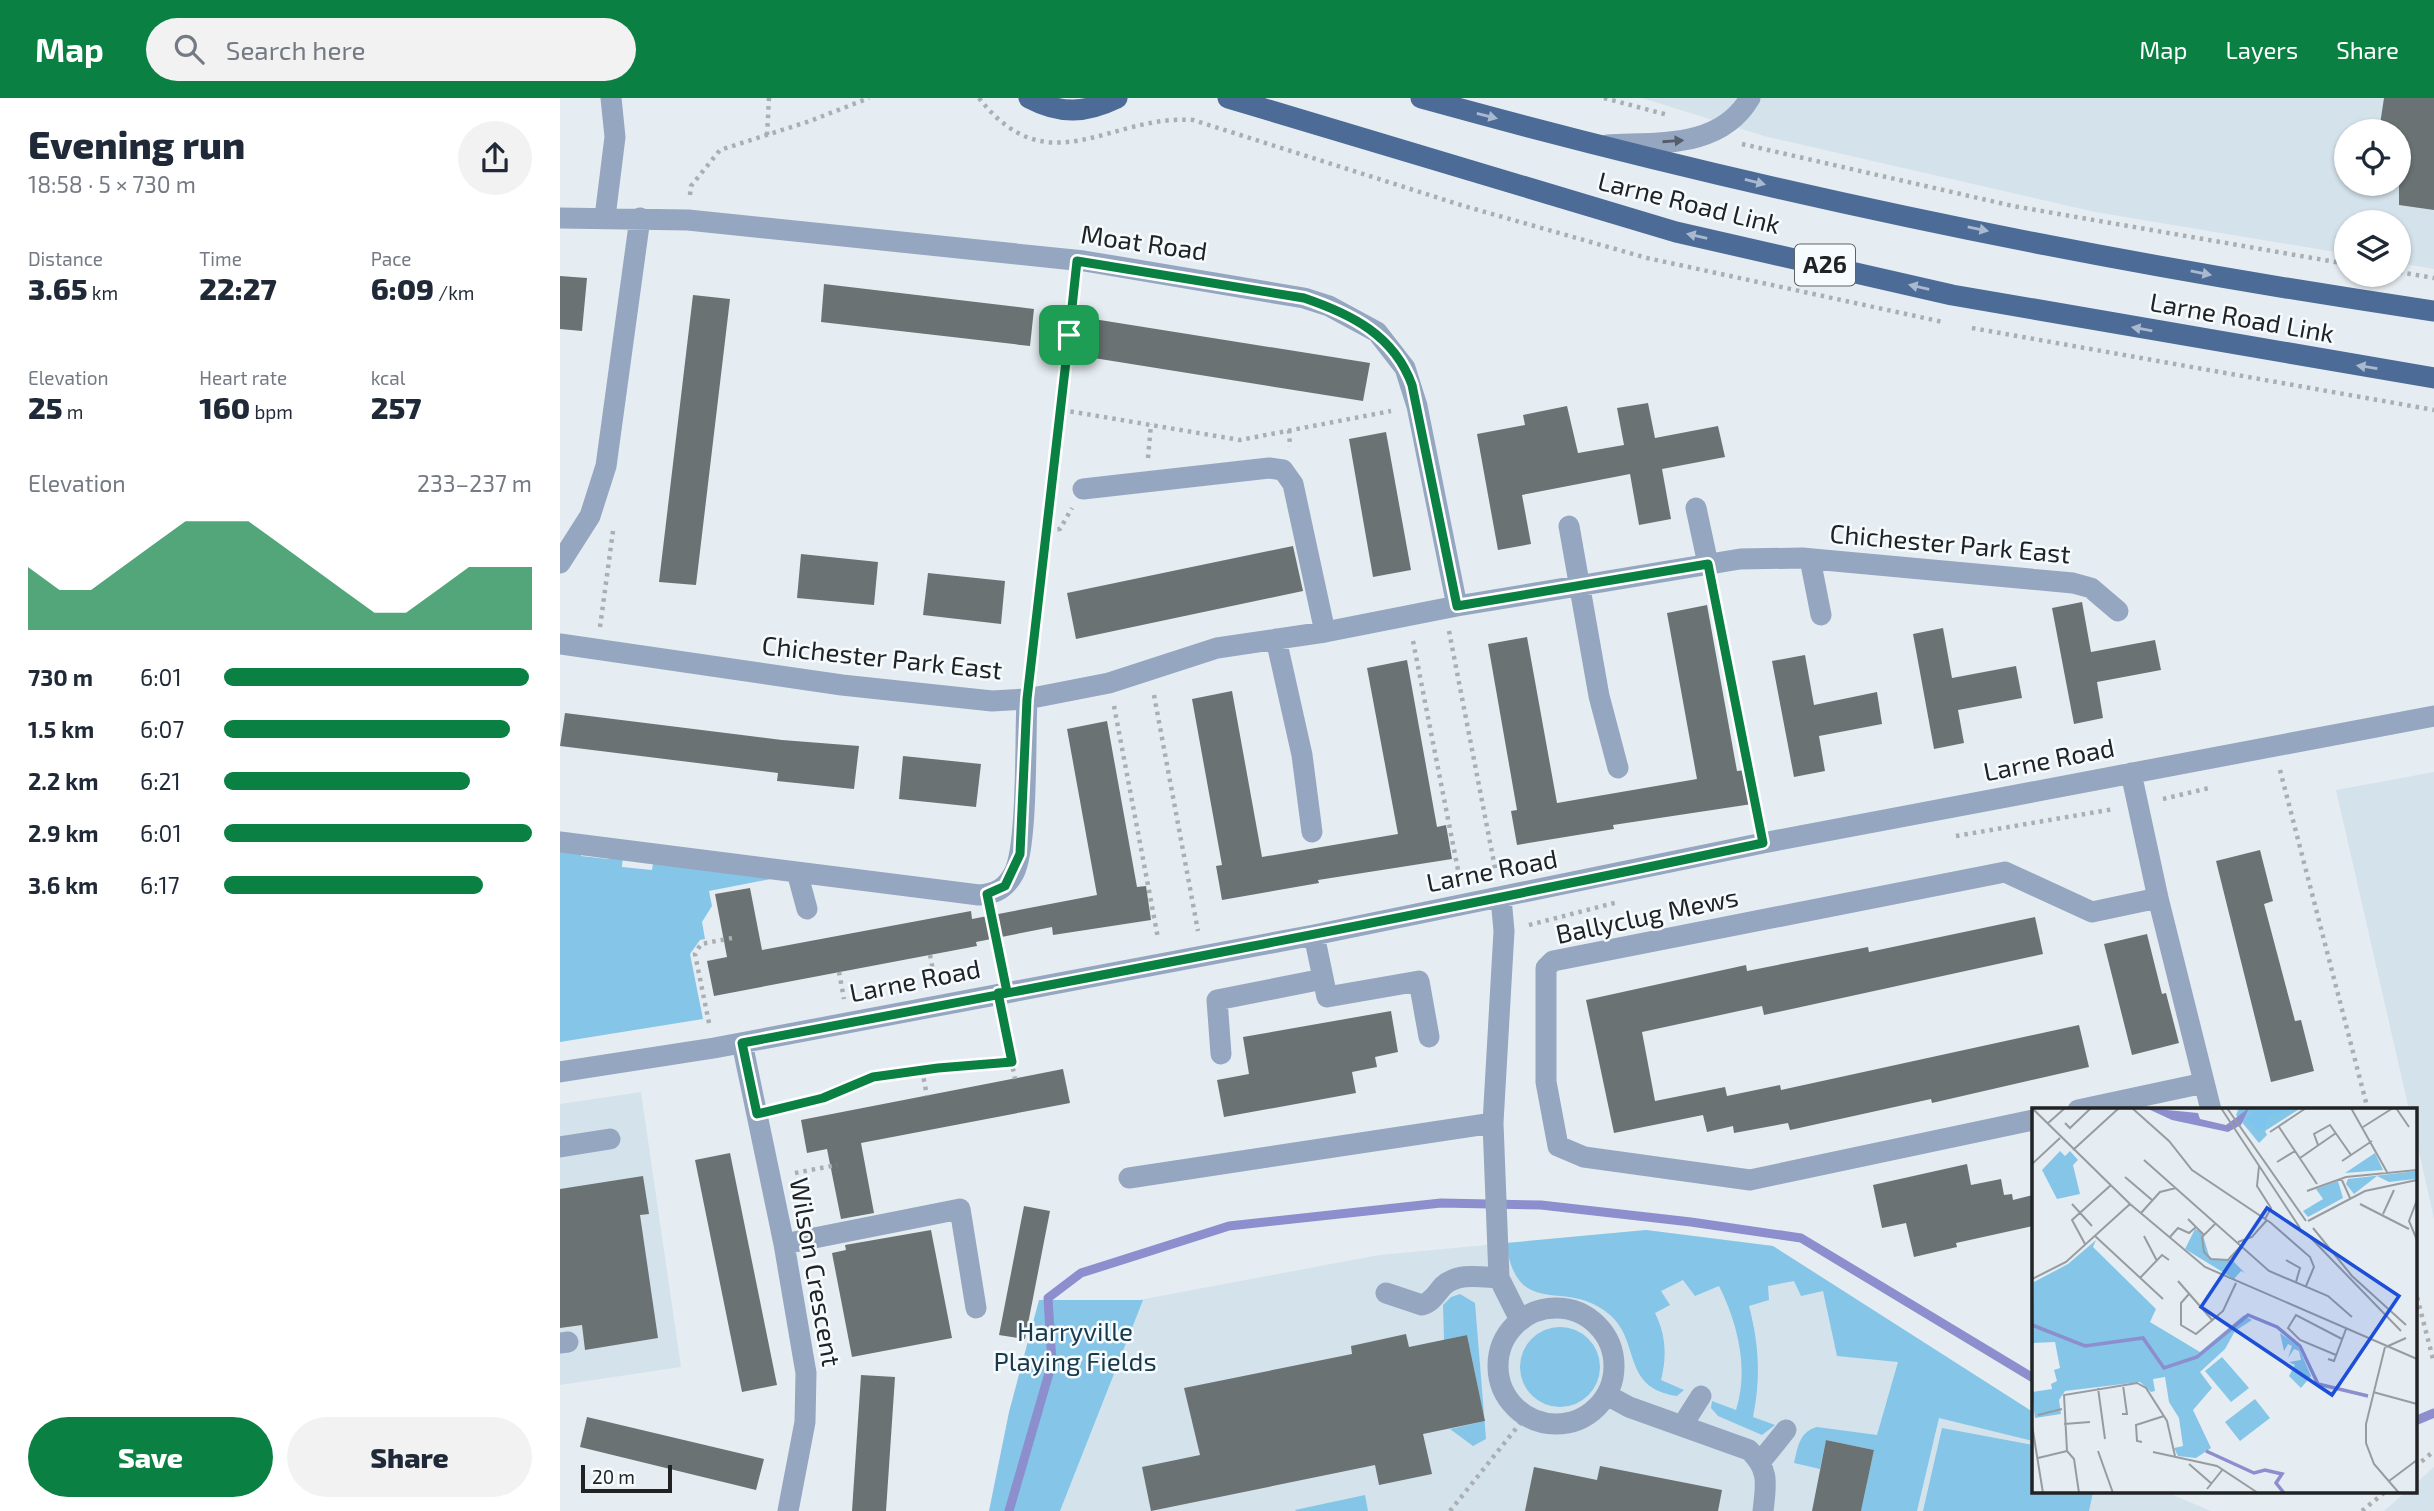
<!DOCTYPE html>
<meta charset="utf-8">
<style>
:root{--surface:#fff;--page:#f2f2f3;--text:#1f2937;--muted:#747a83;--accent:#0b8043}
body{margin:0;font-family:"Exo 2",sans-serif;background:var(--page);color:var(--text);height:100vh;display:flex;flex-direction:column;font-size:26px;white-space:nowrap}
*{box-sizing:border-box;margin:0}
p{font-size:23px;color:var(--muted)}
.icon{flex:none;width:38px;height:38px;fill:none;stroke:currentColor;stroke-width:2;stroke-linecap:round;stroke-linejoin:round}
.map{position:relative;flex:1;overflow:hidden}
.sheet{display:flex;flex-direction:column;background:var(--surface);width:560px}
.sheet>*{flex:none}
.tools{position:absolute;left:1774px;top:21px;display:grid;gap:14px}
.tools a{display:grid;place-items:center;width:77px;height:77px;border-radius:50%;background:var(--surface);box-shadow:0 2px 5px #0004;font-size:35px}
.scale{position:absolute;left:21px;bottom:18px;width:91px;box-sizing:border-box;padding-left:7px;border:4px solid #202224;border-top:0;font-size:19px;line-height:24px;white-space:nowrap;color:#202224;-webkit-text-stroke:5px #f5fbfe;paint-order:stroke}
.pin{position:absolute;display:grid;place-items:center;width:60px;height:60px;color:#fff;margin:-30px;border-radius:14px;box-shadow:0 4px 10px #0006}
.round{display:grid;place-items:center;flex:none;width:74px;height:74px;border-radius:37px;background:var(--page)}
.summary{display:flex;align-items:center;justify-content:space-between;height:119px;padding:0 28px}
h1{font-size:38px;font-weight:800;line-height:52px}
.stats{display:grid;grid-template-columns:repeat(3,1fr);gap:10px;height:119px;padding:7px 28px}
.stats div{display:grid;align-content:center}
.stats b{font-size:30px;font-weight:800}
.stats small{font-size:19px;font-weight:400}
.stats p{font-size:19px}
.chart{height:196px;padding:14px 28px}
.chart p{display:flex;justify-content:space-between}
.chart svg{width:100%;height:126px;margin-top:7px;fill:var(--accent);opacity:.7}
.cta{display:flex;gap:14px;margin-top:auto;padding:14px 28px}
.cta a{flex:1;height:80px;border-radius:42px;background:var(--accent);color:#fff;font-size:28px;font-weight:800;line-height:80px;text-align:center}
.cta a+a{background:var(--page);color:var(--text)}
ul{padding:0 28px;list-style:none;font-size:23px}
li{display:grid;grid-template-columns:112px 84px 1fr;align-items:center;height:52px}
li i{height:18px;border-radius:9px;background:var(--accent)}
header{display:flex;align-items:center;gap:42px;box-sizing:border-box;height:98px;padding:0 35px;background:var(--accent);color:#fff}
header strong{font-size:33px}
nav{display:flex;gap:38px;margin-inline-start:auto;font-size:24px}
.search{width:490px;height:63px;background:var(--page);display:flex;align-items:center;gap:18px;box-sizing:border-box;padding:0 24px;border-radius:38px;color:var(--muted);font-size:26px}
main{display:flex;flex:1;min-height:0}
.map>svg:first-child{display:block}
</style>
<header>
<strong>Map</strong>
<div class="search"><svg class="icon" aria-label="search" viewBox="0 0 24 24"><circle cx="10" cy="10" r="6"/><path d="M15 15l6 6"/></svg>Search here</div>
<nav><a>Map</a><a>Layers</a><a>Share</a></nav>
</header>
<main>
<section class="sheet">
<div class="summary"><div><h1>Evening run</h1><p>18:58 · 5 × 730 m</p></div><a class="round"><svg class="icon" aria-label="share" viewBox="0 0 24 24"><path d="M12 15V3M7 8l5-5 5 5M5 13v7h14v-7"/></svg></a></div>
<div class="stats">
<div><p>Distance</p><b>3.65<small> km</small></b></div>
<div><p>Time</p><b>22:27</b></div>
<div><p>Pace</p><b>6:09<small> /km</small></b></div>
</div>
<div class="stats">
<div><p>Elevation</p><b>25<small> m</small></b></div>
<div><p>Heart rate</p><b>160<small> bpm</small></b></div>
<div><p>kcal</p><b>257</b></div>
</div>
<div class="chart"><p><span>Elevation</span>233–237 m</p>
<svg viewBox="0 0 160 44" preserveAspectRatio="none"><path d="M0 44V22L10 30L20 30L30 22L40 14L50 6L60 6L70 6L80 14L90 22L100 30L110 38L120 38L130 30L140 22L150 22L160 22V44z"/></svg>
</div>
<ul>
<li><b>730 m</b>6:01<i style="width:99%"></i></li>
<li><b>1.5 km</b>6:07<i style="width:93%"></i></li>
<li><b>2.2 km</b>6:21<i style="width:80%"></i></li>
<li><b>2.9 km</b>6:01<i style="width:100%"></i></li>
<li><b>3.6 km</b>6:17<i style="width:84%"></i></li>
</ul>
<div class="cta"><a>Save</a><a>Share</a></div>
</section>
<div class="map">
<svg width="1874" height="1413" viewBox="0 0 1874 1413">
<rect width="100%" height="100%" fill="#e6edf2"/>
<path fill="#d4e2eb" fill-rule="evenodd" d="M 1082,0 L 1874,0 L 1874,171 L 1839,165 L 1839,124 L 1787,124 L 1787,156 L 1535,114 L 1204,38 ZM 1787,33 L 1839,33 L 1839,86 L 1787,86 Z
M 1874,674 L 1874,1121 L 1855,1036 L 1855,1012 L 1849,1012 L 1776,692 Z
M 81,994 L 121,1269 L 0,1287 L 0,1006 Z
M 1086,1132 L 1213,1148 L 1473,1314 L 1473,1394 L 1606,1394 L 1651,1413 L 500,1413 L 579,1202 L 819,1157 Z
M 1874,1369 L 1874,1413 L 1824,1413 L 1846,1394 L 1855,1394 L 1855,1386 Z"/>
<path fill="#85c5e8" d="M 0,748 L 21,750 L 21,758 L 48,761 L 63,754 L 62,769 L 92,772 L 94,759 L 211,781 L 149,793 L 152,808 L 142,824 L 145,841 L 140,842 L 130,856 L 143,921 L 0,944 Z
M 1086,1132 L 1213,1148 L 1473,1314 L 1473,1343 L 1379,1320 L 1357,1413 L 1301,1413 L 1314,1352 L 1266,1342 L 1260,1371 L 1234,1365 C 1238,1349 1239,1334 1257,1329 L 1317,1337 L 1338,1264 L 1277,1258 L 1263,1193 L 1241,1198 L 1234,1183 L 1208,1188 L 1209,1202 L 1189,1208 C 1199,1246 1201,1280 1193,1319 L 1215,1327 L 1202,1337 L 1158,1318 L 1151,1310 L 1152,1303 L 1176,1312 C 1189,1271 1178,1226 1159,1188 L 1135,1198 L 1123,1182 L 1101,1193 L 1110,1207 L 1095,1215 C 1106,1237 1107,1258 1101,1282 L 1124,1292 L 1117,1298 C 1061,1290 1081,1244 1050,1217 C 1006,1178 958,1225 946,1145 Z
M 900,1196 L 915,1205 L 926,1341 L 913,1348 L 890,1331 L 925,1323 L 907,1237 L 884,1242 L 883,1207 L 891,1199 Z
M 479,1202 L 583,1202 L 500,1413 L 429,1413 L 449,1314 Z
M960 1269a40 40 0 1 1 80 0a40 40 0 1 1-80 0Z
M 1382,1330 L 1473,1347 L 1473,1394 L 1533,1394 L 1529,1413 L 1363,1413 Z
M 805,1397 L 808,1413 L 736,1413 L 735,1412 Z"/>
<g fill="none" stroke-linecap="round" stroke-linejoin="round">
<path stroke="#8c8ecd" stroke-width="9" d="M 1855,1323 L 1874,1315
M 449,1413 L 492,1265 L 488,1200 L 521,1175 L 669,1128 L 881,1105 L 981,1107 L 1131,1124 L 1241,1140 L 1473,1280"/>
</g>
<path fill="#6a7273" d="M 1824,0 L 1874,0 L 1874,112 L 1839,107 L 1839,33 L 1819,33 Z
M 0,178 L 27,180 L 22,233 L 0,231 Z
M 264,186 L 474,211 L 470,248 L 261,224 Z
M 133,197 L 170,201 L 136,487 L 99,484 Z
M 521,219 L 810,265 L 803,303 L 515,257 Z
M 1088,305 L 1095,340 L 1158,328 L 1165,359 L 1102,371 L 1111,421 L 1079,427 L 1070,376 L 962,397 L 971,446 L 938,452 L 917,336 L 965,327 L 963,317 L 1007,308 L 1018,355 L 1064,347 L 1057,310 Z
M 826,334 L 851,472 L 813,479 L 789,341 Z
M 733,448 L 743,493 L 516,541 L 507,495 Z
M 241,456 L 318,464 L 314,507 L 237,500 Z
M 368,475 L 445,483 L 441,526 L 363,517 Z
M 1522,504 L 1531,554 L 1595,542 L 1601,572 L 1537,584 L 1543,620 L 1514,626 L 1492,510 Z
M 1147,507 L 1177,673 L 1186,672 L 1192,706 L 1053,727 L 1054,731 L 957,747 L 951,713 L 957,712 L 928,546 L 967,539 L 997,705 L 1137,681 L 1107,515 Z
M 1383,530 L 1392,580 L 1456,568 L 1462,600 L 1398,612 L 1404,645 L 1374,651 L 1353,536 Z
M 1245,557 L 1254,607 L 1317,594 L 1322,626 L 1259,638 L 1265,673 L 1234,679 L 1212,563 Z
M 847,562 L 877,729 L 886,727 L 892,761 L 758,782 L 759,785 L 662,802 L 656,768 L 662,767 L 632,601 L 672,593 L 702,759 L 838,736 L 807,570 Z
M 5,615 L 222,642 L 299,648 L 294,691 L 217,683 L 218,675 L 0,648 Z
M 547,623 L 577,789 L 586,788 L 591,822 L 493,837 L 492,829 L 416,844 L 417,848 L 154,898 L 147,863 L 167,859 L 155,796 L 190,790 L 202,852 L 411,813 L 412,821 L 537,797 L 507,631 Z
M 343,658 L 421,666 L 416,709 L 339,701 Z
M 1700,752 L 1713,803 L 1704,806 L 1735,923 L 1741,922 L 1754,973 L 1711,984 L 1656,763 Z
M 1475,819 L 1483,856 L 1204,917 L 1202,908 L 1082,934 L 1095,1003 L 1165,989 L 1167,998 L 1220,987 L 1221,992 L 1519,927 L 1529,969 L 1372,1005 L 1371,1001 L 1230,1032 L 1228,1025 L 1174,1035 L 1173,1028 L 1147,1034 L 1143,1017 L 1054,1035 L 1026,902 L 1186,867 L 1187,873 L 1308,849 L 1309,854 Z
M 1587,836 L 1602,896 L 1606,895 L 1619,945 L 1572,957 L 1544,846 Z
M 831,913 L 838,954 L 815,959 L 817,969 L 792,974 L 796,995 L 664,1019 L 657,982 L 689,976 L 683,939 Z
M 503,971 L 510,1005 L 301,1045 L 314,1115 L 281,1121 L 267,1051 L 247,1055 L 241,1022 Z
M 170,1055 L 217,1287 L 182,1294 L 135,1062 Z
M 1407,1066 L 1411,1087 L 1441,1081 L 1444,1097 L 1452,1096 L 1453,1102 L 1473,1097 L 1473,1128 L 1396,1145 L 1397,1149 L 1354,1159 L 1346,1125 L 1322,1130 L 1313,1087 Z
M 83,1078 L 89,1116 L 80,1117 L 98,1240 L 25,1252 L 22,1227 L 0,1230 L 0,1091 Z
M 464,1108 L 490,1113 L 465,1241 L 439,1237 Z
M 371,1132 L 392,1240 L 292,1259 L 272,1155 L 286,1152 L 285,1147 Z
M 846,1236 L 849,1249 L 907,1237 L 925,1323 L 863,1336 L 872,1376 L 819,1387 L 815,1367 L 591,1413 L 582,1369 L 640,1357 L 624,1290 L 792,1256 L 791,1248 Z
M 301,1277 L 335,1279 L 326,1413 L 292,1413 Z
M 27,1319 L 204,1361 L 196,1392 L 20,1349 Z
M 1266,1342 L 1314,1352 L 1301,1413 L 1252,1413 Z
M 1040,1368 L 1162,1392 L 1158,1413 L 965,1413 L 974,1369 L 1037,1382 Z"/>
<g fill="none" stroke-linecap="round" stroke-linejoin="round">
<path stroke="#a9afb3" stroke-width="4.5" stroke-dasharray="3.5 5" stroke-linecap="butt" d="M 419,0 C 488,89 550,16 633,22 L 904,108 L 1087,160 L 1383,224
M 1044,0 L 1108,17
M 207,37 L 209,0
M 1182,46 L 1453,108 L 1787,166
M 130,97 L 131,88 L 160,52 L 250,23 L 309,0
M 1839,174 L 1874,180
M 1412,230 L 1874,312
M 502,312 L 680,342 L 831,313
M 729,332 L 730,349
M 588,360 L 591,326
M 489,432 L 500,431 L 512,410
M 1153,491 L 1198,720
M 40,529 L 53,433
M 889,533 L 936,775
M 853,543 L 900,782
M 470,576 L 514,188
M 594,597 L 638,833
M 554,608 L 598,840
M 1720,672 L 1808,1012
M 1603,701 L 1649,690
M 1396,738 L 1554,711
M 432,821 L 442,871
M 969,827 L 1058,804
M 370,857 L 375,883
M 279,874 L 284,901
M 443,920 L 455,981
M 149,925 L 135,856 L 141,846 L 172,840
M 362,972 L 367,998
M 222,1010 L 263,1000 L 313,979 L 452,964
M 235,1075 L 277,1067
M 1855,1191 L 1874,1265
M 1855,1369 L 1874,1353
M 890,1413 L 966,1318
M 1802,1413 L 1825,1394"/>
<path stroke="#95a6c0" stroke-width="21" d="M 1047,47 C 1099,44 1160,51 1190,0
M 45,119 L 55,39 L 51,0
M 0,120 L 128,122 L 524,163 L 744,200 L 769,208 L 817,234 L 845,270 L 857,308 L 897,508
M 523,391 L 709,370 L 723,372 L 733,386 L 765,534
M 1136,410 L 1148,466
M 1009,428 L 1039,598 L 1058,670
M 1250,461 L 1261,517
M 0,465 L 30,418 L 46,368 L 80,120
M 716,541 L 742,657 L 752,734
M 0,546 L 282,587 L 432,603 L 467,601 L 549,585 L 657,550 L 765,534 L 897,508 L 1180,461 L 1242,460 L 1513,485 L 1531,490 L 1558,513
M 1571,675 L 1598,800 L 1651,1012
M 0,744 L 419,797 C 436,796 446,790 454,775 C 468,748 465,637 467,601
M 237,774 L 247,811
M 941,800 L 944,833 L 933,1025 L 939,1180 L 960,1222
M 754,837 L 767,899 L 859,883 L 869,939
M 182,945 L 224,1146 L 246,1275 L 245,1324 L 228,1413
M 661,956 L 657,902 L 763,881
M 0,974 L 154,950 L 754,837 L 1203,745 L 1874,618
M 1518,1012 L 1644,985
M 1473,1022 L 1190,1082 L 1024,1059 L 998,1048 L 986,984 L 986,870 L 993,863 L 1445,774 L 1532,814 L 1598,800
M 0,1049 L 50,1041
M 569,1080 L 933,1025
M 224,1146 L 400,1111 L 416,1210
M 826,1195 L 862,1207 C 872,1204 876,1196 883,1188 C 898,1174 921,1179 939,1180
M938 1268a58 58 0 1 1 116 0a58 58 0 1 1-116 0Z
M 0,1245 L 8,1244
M 1047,1297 L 1069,1309 L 1189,1352 C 1210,1372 1206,1386 1203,1413
M 1122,1328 L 1141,1298
M 1201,1363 L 1226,1332"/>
<path stroke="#4d6b97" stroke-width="21" d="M 469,0 C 501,17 526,15 557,0
M 668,0 L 1116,134 L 1392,197 L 1874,280
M 861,0 C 1193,92 1533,163 1874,213"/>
</g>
<defs><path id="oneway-solid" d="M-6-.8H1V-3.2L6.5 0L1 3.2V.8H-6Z" transform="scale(1.75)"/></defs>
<g fill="#a9bad0">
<use href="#oneway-solid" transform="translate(927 18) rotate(14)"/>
<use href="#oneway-solid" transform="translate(1195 84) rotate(14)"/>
<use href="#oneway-solid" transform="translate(1418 131) rotate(11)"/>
<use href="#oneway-solid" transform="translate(1137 138) rotate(-167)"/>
<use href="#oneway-solid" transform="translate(1641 175) rotate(11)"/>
<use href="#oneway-solid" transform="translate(1359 189) rotate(-167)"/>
<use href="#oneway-solid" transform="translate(1582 231) rotate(-170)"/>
<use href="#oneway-solid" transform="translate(1807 269) rotate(-171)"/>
</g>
<use fill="#555d6a" href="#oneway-solid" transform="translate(1113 43) rotate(-4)"/>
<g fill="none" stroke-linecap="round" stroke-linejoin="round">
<g stroke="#fff" stroke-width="14">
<path id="route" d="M 509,237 L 467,601 L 460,756 L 445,788 L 427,796 L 447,894 L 438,895 L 452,964 L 378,970 L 313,979 L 263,1000 L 197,1016 L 182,945 C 523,881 864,817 1203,745 L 1148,466 L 897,508 L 852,287 C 834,237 791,216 744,200 L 517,163 L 509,237"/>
</g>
<use href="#route" stroke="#0b8043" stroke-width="9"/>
</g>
<g text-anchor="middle" stroke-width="5" stroke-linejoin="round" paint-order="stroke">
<rect fill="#f5fbfe" stroke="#606365" stroke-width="2" x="1235" y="146.5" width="60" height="41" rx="5"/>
<g font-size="24" font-weight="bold" fill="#202224">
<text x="1265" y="175">A26</text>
</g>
<g font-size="26" fill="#202224" stroke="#f5fbfe">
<text transform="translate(1129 105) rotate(14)" y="9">Larne Road Link</text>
<text transform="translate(584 145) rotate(8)" y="9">Moat Road</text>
<text transform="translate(1682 220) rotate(10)" y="9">Larne Road Link</text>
<text transform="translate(1390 446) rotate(5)" y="9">Chichester Park East</text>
<text transform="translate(322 560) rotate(6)" y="9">Chichester Park East</text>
<text transform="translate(1489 662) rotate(-11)" y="9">Larne Road</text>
<text transform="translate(932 773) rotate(-11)" y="9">Larne Road</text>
<text transform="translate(1087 818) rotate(-12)" y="9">Ballyclug Mews</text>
<text transform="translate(355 883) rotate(-11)" y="9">Larne Road</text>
<text transform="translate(255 1174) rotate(80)" y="9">Wilson Crescent</text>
</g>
<g font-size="26" fill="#193a4b" stroke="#f5fbfe">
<text x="515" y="1243">Harryville<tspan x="515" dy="30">Playing Fields</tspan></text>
</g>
</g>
<g transform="translate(1472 1010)">
<rect width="385" height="385" fill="#e6edf2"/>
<path d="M 207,0 L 269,0 L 233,23 L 235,27 L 227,35 L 204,7 ZM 28,43 L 33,48 L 38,43 L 46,52 L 41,57 L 48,86 L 25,91 L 10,62 ZM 343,45 L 351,62 L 313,65 ZM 385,63 L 383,71 L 357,74 L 345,68 L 322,86 L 314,76 L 316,71 ZM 306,73 L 311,90 L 276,109 L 271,103 L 291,91 L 284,81 ZM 163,121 L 170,124 L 178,151 L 200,152 L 213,165 L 209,163 L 202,171 L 153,141 ZM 64,132 L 61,139 L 124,201 L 118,214 L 168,244 L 212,207 L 220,212 L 203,223 L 193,241 L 168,264 L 180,280 L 161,302 L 179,340 L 164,350 L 146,348 L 142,340 L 151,338 L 147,310 L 137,294 L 133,269 L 121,271 L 123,283 L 119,284 L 108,274 L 33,283 L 27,292 L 29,306 L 3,310 L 0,284 L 20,281 L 19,276 L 25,273 L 22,262 L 28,260 L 23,234 L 0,235 L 2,174 L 36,156 ZM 248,225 L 266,238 L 279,268 L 269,280 L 257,268 L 263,257 L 257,254 L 269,252 L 267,243 L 262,241 L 256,250 L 260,238 L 256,236 L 252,243 ZM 190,249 L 217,280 L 199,294 L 173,263 ZM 223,291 L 238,310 L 208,333 L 193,314 Z" fill="#85c5e8"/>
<path d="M 225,0 L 253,0 L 253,4 L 236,9 L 233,19 L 225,22 L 215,10 Z" fill="#7dc5ee"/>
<path d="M 114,0 L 166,5 L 168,11 L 194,17 L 217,0 L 209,17 L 196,24 L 140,12 Z" fill="#8c8ecd"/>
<path fill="none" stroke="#8c8ecd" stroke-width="3.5" d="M 0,217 L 53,238 L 111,230 L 132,260 L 165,249 L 216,207 L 245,219 L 268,238 L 286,276 L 336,288M 174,343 L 222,365 L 233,362 L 250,366 L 244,375 L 252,385"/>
<path fill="none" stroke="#979ca0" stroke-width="2" d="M 0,0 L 98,96 L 173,159 L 385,251M 100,0 L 137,33 L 160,62 L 239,115 L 278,149 L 282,159 L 274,178M 189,0 L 268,120M 195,0 L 274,113M 319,0 L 355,64M 364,0 L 377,19M 33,15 L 38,20 L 59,0M 15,16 L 33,0M 247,19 L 285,76M 331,19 L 361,0M 238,24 L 274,0M 286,37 L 282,26 L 298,17 L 319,47M 41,42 L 87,0M 268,50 L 304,25M 112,52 L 237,163 L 296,188 L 320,209M 310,53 L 340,33M 245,54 L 263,43M 0,56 L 28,30M 227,58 L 225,78 L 239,100 L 233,111M 93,69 L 120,92M 309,70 L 318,90M 275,83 L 314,69 L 385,62M 385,92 L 377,113 L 385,132M 40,96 L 60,118M 328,96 L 377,121M 109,105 L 128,84 L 144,80M 351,106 L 362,82M 156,111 L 172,127M 276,113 L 333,83 L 385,72M 184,115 L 170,129 L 172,144 L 179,151 L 196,152 L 209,138M 281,120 L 320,168 L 374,217M 275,126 L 369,223M 63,128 L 131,191M 112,128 L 125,153M 137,130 L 146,120 L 157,125 L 164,119M 206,134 L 220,129 L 235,112M 53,136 L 40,112 L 79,77M 254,152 L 268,160 L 264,174M 108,170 L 130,147 L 137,152M 0,171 L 34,154 L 98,96M 146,173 L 181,213M 157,186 L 149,195 L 149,217 L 164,226 L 191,203 L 204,175M 353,239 L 334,316 L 334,335 L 342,356 L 367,385M 354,239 L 374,230M 304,247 L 268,232 L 256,220 L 264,207 L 310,231M 296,251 L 302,253 L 314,221M 66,280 L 73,331M 341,284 L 385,296M 90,306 L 95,306 L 91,277M 6,307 L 30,301M 32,316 L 58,314M 0,317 L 11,385M 110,334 L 105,333 L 104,317 L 132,308M 35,343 L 32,287 L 105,275 L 114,280 L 135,313 L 143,348M 35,343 L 42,351 L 47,385M 66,343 L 81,385M 121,344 L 185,358 L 226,385M 6,350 L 35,343M 157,356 L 180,376M 357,373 L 385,352M 175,381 L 191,361"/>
<path fill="#1d4ed8" fill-opacity="0.15" stroke="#1d4ed8" stroke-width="3.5" d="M 235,100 L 367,188 L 300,287 L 169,199 Z"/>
<rect width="385" height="385" fill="none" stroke="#202224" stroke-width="3.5"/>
</g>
</svg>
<div class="tools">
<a><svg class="icon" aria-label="locate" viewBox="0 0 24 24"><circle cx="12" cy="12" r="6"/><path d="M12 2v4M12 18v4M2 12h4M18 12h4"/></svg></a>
<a><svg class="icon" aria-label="layers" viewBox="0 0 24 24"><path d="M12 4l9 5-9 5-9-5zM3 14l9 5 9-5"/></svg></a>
</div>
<div class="scale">20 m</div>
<div class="pin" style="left:509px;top:237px;background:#1e9e55"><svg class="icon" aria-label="arrive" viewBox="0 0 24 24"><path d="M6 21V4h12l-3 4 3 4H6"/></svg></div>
</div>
</main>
